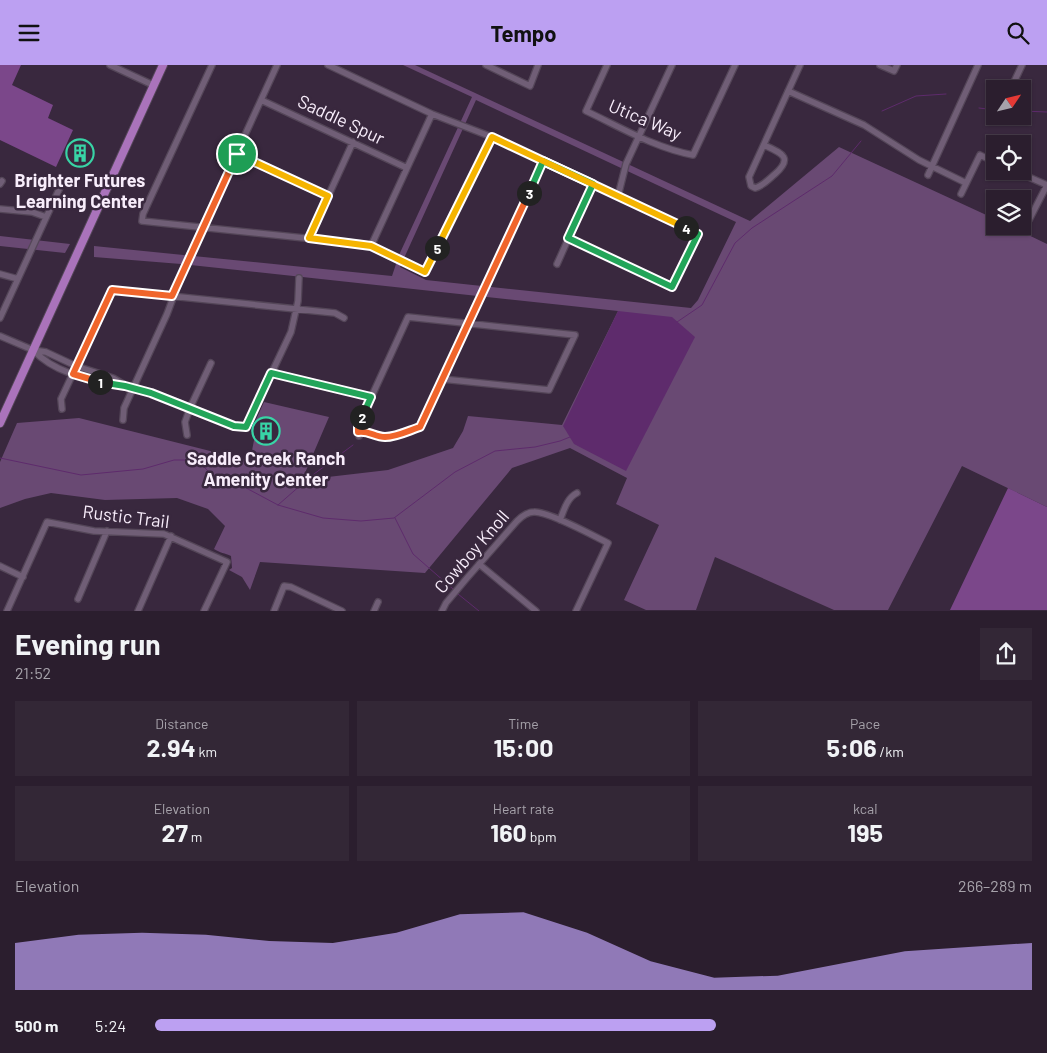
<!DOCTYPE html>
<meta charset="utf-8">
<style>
:root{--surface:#2b1e2e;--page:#332736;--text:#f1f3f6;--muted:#a6a2aa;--line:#473c4a;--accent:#bca0f2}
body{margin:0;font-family:Barlow,sans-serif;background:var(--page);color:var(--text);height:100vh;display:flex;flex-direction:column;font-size:19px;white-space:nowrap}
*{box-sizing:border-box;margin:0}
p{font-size:16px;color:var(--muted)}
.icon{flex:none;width:28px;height:28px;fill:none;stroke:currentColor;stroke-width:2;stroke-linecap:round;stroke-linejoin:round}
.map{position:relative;height:546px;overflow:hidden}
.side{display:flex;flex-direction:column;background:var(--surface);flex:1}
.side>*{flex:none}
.needle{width:32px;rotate:55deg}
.controls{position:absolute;left:986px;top:15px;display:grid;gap:10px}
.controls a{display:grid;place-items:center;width:45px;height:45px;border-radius:0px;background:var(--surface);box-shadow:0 1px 4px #0004,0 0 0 1px var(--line);font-size:25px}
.pin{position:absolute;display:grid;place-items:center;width:42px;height:42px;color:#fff;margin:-21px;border:2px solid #fff;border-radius:50%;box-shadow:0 1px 5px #0007}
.km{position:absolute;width:25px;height:25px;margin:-12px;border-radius:50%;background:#222;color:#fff;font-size:14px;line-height:25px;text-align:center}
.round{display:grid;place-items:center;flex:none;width:52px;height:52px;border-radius:0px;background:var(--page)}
.head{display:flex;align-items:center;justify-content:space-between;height:85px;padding:0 15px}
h1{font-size:28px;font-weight:700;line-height:38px}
.metrics{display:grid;grid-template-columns:repeat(3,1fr);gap:8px;height:85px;padding:5px 15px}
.metrics div{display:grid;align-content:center;border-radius:0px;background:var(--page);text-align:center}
.metrics b{font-size:25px;font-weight:700}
.metrics small{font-size:14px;font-weight:400}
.metrics p{font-size:14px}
.chart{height:140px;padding:10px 15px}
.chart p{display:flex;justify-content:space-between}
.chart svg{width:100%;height:90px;margin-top:5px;fill:var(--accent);opacity:.7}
ul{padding:0 15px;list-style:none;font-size:16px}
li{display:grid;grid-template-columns:80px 60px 1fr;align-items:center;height:38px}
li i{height:12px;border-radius:6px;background:var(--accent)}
header{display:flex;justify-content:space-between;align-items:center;height:65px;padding:0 15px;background:var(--accent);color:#111;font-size:22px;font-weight:700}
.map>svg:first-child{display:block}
</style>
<header><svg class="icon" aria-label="menu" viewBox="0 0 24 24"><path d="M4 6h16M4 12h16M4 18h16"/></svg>Tempo<svg class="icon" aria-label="search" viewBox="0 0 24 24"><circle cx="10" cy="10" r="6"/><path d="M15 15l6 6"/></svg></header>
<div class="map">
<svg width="1047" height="546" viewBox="0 0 1047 546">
<rect width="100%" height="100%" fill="#39283e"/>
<path fill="#694973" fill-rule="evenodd" d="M 403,0 L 415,0 L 750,156 L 839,82 L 995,154 L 995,161 L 1010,161 L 1047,179 L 1047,442 L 962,401 L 888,545 L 834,545 L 715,492 L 696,545 L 646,545 L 624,535 L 659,460 L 616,439 L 627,413 L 570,383 L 512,403 L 425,508 L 260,497 L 250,525 L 242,512 L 229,505 L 232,503 L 231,491 C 225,488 220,488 214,484 L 225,461 L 208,444 L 177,433 L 105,435 L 51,428 L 25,434 L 0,443 L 0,397 L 17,358 L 79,353 L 250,396 L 255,370 L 251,366 L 264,337 L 329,352 L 302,415 L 388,405 L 453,383 L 463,366 L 468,351 L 562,360 L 618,246 L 181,199 L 94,192 L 94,181 L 392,211 L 399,190 L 472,32 ZM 476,35 L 736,157 L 698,235 L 691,243 L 426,215 L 400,202 Z
M 0,171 L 70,179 L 65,188 L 0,181 Z"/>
<path fill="#7b478a" d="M 0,0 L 21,0 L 12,20 L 53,40 L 48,53 L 73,65 L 56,102 L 0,75 Z
M 1008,423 L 1047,442 L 1047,545 L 950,545 Z"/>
<path fill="#5e2b6c" d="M 618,246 L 672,252 L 695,272 L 626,406 L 574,379 L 563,361 Z"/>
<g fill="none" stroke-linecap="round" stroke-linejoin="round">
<path stroke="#5e2b6c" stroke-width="1" d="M 979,43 L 995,45
M 882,46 L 916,31 L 946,29
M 1022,46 L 1047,47
M 677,257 L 702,240 L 735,178 L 752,163 L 832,111 L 861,76
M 0,393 L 81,410 L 143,404 L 174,395 L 191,395 L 204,402 L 212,410 L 233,416 L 278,440 L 323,453 L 361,456 L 394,453 L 455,407 L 495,386 L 535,382 L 560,376 L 570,372
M 278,440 L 310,412 L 353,380
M 395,453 L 413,489 L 453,524
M 458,529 L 479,546"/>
<g stroke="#544658" stroke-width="8">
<path id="minor" d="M 110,0 L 153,20
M 212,0 L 143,149 L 142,156 L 362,179 L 371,181 L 425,207 L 492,72
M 328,0 L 432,49 L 492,72 L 698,169 L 672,222 L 568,173
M 486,0 L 530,21 L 538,0
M 607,0 L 586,46 C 620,62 655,83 693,90 L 735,0
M 880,0 L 894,6 L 897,0
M 1015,24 L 1014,17 L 1022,0
M 788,26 L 864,60 L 919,95 L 966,118
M 261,35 L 407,103
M 764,80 C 781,88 794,92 775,109 C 768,115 763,121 755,123 L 751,121 L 749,112 L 800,0
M 237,89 L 328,131
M 1015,106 L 1047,120
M 928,110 L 978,0
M 0,119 L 2,116
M 961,129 L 980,90 L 995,97
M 618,131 L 626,99 L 672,0
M 0,144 L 32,147 L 46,152
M 1029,155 L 1047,120
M 309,173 L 353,77
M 371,181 L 432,49
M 557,199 L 593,119
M 0,209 L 18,214
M 0,253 L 62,118
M 0,271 L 33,285 L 46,287 L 76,301 L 113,313 L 123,319
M 33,285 C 63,317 112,315 151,328 C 180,337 207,350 234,361 L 246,362 L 291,267 L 298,236 L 299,213
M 271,308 L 371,332
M 62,344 L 61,334 L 112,225 L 335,248 L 344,253
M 123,355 L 124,343 L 167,249 L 185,201 L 277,0
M 358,367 L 367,367 L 386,372 L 420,362 L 543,96
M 187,370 L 185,357 L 190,343 L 211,298
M 359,371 L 357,364 L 359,359 L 408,252 L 575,270 L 549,325 L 442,314
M 560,455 C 564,445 567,433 577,428
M 479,499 L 536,546
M 0,501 L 23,512
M 78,534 L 107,466
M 7,546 L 47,457 L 94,466 L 164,469 L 227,497 L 204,546
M 138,546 L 171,471
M 274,546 L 284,521 L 291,522 L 342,546
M 374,546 L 378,537
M 442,546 L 446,538 L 467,513 L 517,456 C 522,451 527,447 534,447 C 548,446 594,471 608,478 L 576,546"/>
</g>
<g stroke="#544658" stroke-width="10">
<path id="major" d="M 0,358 L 163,0"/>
</g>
<use href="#minor" stroke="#705e76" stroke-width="5.5"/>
<use href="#major" stroke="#aa73bb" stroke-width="8"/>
</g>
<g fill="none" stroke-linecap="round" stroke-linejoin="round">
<g stroke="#fff" stroke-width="10">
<path id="split-1" d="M 100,317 L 73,309 L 112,225 L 172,231 L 237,89"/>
</g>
<g stroke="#fff" stroke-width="10">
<path id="split-2" d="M 100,317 L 125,321 L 151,328 L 234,361 L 246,362 L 271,308 L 371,332 L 362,352"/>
</g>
<g stroke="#fff" stroke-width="10">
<path id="split-3" d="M 362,352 L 358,362 L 358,367 C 368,365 375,372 385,372 C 397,372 410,365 420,362 L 529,128"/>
</g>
<g stroke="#fff" stroke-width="10">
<path id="split-4" d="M 529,128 L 543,96 L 593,119 L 568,173 L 672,222 L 698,169 L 686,163"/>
</g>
<g stroke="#fff" stroke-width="10">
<path id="split-5" d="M 437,183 L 492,72 L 686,163"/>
</g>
<g stroke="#fff" stroke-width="10">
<path id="split-6" d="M 237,89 L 328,131 L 309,173 L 371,181 L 425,207 L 437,183"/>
</g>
<use href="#split-1" stroke="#f0652b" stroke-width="6"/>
<use href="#split-2" stroke="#22a559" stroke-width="6"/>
<use href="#split-3" stroke="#f0652b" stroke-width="6"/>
<use href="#split-4" stroke="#22a559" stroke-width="6"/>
<use href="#split-5" stroke="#f5b400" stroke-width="6"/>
<use href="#split-6" stroke="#f5b400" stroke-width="6"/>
</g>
<defs>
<g id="building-ring" transform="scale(1.4375)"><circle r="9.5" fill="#39283e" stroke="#38d4a6" stroke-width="1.5"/><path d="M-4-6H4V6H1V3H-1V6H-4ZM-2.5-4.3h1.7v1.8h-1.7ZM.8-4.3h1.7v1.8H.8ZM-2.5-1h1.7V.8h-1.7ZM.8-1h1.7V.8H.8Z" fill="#38d4a6"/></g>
</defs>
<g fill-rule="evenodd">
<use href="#building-ring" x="80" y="88"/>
<use href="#building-ring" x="266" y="366"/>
</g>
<g text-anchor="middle" stroke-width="5" stroke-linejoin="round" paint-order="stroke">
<g font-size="18" fill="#f8edfb" stroke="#39283e">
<text transform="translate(341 55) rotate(25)" y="6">Saddle Spur</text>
<text transform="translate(645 55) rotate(23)" y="6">Utica Way</text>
<text transform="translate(126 452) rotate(7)" y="6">Rustic Trail</text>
<text transform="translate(472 487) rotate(-49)" y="6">Cowboy Knoll</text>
</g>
<g font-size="18" font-weight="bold" fill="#f8edfb" stroke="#39283e">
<text x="80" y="122">Brighter Futures<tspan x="80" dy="21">Learning Center</tspan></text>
<text x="266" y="400">Saddle Creek Ranch<tspan x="266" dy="21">Amenity Center</tspan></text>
</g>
</g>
</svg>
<div class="controls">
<a><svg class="needle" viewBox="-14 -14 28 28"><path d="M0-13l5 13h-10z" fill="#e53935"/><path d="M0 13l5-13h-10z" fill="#a6a2aa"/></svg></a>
<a><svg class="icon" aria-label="locate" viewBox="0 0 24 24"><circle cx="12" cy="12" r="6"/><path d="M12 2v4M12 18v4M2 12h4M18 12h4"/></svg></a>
<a><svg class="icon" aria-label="layers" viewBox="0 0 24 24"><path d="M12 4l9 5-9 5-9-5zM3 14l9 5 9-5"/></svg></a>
</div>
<div class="pin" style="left:237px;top:89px;background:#1e9e55"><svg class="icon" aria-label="arrive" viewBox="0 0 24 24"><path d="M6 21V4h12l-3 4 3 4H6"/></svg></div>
<b class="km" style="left:100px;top:317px">1</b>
<b class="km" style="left:362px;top:352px">2</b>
<b class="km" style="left:529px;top:128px">3</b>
<b class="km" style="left:686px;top:163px">4</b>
<b class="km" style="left:437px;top:183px">5</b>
</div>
<section class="side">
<div class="head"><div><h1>Evening run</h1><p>21:52</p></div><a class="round"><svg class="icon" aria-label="share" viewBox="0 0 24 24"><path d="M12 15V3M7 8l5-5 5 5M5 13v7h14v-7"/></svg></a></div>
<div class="metrics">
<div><p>Distance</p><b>2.94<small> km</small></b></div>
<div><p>Time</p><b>15:00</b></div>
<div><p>Pace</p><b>5:06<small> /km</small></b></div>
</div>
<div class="metrics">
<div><p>Elevation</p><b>27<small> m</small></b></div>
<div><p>Heart rate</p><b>160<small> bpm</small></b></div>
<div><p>kcal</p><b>195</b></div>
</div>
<div class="chart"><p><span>Elevation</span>266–289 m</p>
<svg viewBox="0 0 160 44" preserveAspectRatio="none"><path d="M0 44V21L10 17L20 16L30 17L40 20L50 21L60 16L70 7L80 6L90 16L100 30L110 38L120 37L130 31L140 25L150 23L160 21V44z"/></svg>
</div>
<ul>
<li><b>500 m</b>5:24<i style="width:64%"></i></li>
</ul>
</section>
